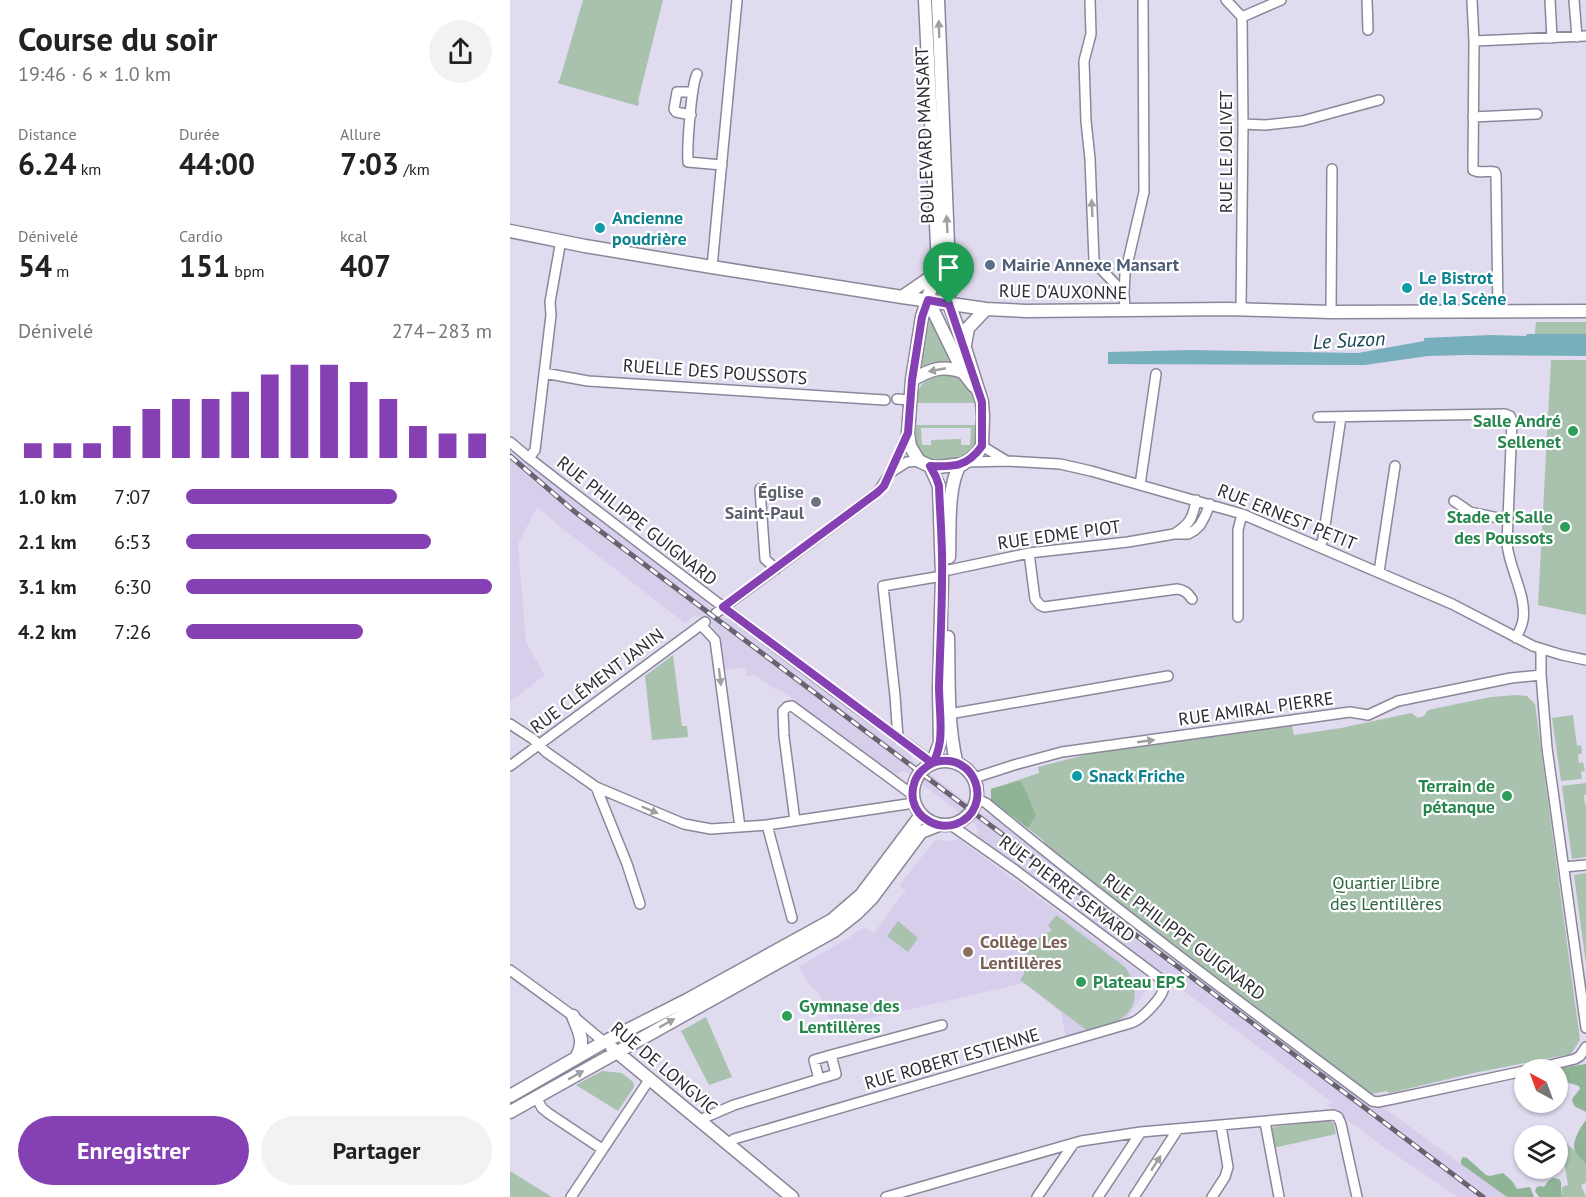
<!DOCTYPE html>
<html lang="fr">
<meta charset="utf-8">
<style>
:root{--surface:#fff;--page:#f2f2f2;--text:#222;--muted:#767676;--accent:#8540b4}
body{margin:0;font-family:"PT Sans",sans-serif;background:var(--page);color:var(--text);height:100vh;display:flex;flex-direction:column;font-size:22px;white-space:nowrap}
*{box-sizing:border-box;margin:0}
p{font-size:20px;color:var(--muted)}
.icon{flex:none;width:33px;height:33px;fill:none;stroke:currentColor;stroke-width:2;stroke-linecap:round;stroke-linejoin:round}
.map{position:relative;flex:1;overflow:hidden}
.details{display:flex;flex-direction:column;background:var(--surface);width:510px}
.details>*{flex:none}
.needle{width:39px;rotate:319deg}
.fabs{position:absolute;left:1004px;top:1059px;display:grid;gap:12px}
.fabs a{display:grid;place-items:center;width:54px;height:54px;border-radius:50%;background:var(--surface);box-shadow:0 2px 4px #0004;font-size:30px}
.pin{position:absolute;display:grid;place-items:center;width:51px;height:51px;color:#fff;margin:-62px -26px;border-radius:50% 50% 50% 0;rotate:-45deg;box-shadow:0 0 6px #0007}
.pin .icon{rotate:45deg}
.round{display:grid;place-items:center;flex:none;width:63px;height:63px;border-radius:32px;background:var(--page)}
.head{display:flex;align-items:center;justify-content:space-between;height:102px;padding:0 18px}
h1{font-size:33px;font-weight:700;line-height:45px}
.figures{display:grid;grid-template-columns:repeat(3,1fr);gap:9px;height:102px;padding:6px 18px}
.figures div{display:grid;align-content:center}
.figures b{font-size:30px;font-weight:700}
.figures small{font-size:16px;font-weight:400}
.figures p{font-size:16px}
.chart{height:168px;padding:12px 18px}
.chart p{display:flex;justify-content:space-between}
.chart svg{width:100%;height:108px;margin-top:6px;stroke:var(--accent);stroke-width:6}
.button{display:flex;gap:12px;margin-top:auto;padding:12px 18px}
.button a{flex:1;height:69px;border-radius:36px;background:var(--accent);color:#fff;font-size:24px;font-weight:700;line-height:69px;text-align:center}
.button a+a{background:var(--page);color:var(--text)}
ul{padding:0 18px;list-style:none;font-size:20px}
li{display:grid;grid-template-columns:96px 72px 1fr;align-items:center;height:45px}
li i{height:15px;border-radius:8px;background:var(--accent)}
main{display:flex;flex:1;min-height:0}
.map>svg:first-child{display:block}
</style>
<main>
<section class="details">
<div class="head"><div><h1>Course du soir</h1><p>19:46 · 6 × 1.0 km</p></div><a class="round"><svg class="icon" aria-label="share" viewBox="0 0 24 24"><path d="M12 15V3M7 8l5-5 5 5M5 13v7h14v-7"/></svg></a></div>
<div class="figures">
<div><p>Distance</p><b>6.24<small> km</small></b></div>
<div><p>Durée</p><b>44:00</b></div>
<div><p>Allure</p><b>7:03<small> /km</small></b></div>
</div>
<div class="figures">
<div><p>Dénivelé</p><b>54<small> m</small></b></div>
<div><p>Cardio</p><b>151<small> bpm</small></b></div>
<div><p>kcal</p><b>407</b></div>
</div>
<div class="chart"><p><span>Dénivelé</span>274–283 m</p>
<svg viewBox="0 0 160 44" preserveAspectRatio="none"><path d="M5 44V38M15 44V38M25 44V38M35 44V31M45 44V24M55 44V20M65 44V20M75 44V17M85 44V10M95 44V6M105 44V6M115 44V13M125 44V20M135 44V31M145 44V34M155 44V34"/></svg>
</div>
<ul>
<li><b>1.0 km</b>7:07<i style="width:69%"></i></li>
<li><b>2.1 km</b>6:53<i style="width:80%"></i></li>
<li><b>3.1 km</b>6:30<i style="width:100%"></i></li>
<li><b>4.2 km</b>7:26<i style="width:58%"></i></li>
</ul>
<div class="button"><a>Enregistrer</a><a>Partager</a></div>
</section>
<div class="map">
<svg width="1076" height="1197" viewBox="0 0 1076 1197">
<rect width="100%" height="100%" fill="#e1dbf0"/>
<path fill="#d7ceeb" d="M 0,446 L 134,553 L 195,598 L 197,605 L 213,618 L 217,619 L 222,618 L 225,619 L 400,753 L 402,755 L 401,759 L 403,761 L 474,815 L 482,816 L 851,1096 L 862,1107 L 864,1106 L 867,1108 L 874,1108 L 997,1197 L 948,1197 L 871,1145 L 817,1105 L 823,1103 L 682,997 L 469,839 L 467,834 L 468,830 L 466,825 L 396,772 L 392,771 L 388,774 L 382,773 L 268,688 L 266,690 L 245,675 L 236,676 L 235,667 L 214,670 L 210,637 L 202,626 L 189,616 L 187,617 L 185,615 L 175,623 L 53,529 L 27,507 L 8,544 L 16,643 L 35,675 L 0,702 Z
M 449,839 L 640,980 L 641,984 L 613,1023 L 556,1039 L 551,1012 L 514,983 L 322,1027 L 310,996 L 296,980 L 289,966 L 337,939 L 354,927 L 364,933 L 396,890 L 389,886 L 425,840 L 438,841 Z"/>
<path fill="#a8c2ad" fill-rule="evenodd" d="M 73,0 L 153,0 L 128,101 L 129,101 L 128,106 L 47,83 L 50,79 Z
M 420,318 L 421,318 L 440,357 L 438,362 C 433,364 420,365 413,366 L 411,363 Z
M 1026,322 L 1076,322 L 1076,334 L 1025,334 Z
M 1041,360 L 1076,360 L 1076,615 L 1028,605 Z
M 439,375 C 454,378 462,389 465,403 L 406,403 C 407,381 419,377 439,375 Z
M 406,425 L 466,425 C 466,432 468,441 464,448 C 455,463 421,466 410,452 C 405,445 406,433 406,425 ZM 411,428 L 461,428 L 460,445 L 451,445 L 451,439 L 421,440 L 421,445 L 412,445 Z
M 163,655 L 172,726 L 177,726 L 178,737 L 142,740 L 135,676 Z
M 1006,695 L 1017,696 L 1025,704 L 1070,1040 L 1061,1054 L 964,1073 L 880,1093 L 876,1091 L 862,1094 L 854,1091 L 540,853 L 533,840 L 481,800 L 481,789 L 529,773 L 528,767 L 590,751 L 656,740 L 782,726 L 784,735 L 831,728 L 901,713 L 908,718 L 914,716 L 918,710 L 981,697 Z
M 1063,715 L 1067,746 L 1071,745 L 1072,754 L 1068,754 L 1069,763 L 1073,762 L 1075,771 L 1071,772 L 1072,779 L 1051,781 L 1042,718 Z
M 1076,783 L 1076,795 L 1074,795 L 1075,805 L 1076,805 L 1076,857 L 1062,859 L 1052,786 Z
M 1076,873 L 1076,964 L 1064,875 Z
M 546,915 L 615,967 C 628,986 630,1008 608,1021 C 600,1025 593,1028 585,1027 L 579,1032 L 510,980 L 514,974 L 514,970 L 508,965 L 529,938 L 542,930 L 538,926 Z
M 388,921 L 408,938 L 398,952 L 377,936 Z
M 196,1017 L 222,1077 L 199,1085 L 171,1031 Z
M 92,1071 L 112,1073 L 123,1082 L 124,1087 L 108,1111 L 66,1085 Z
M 819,1120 L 824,1124 L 826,1134 L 763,1148 L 759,1131 L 763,1127 Z
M 1045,1132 L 1065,1151 L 1076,1165 L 1076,1183 L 1071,1185 L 1076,1197 L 1053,1197 L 1051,1195 L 1052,1187 L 1058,1185 L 1052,1150 L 1048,1147 L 1047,1136 L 1046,1135 Z
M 0,1171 L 42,1197 L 0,1197 Z"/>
<path fill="#8eb495" d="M 510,781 C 517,791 520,803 526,815 L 518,828 L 481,800 L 481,789 Z
M 1076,1064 L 1076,1112 C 1069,1107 1064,1110 1062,1099 L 1070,1089 L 1069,1086 L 1056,1082 L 1049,1084 L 1047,1083 L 1047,1070 L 1042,1069 Z
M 1076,1120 L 1076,1165 C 1073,1160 1065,1154 1064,1148 C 1063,1140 1071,1126 1076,1120 Z
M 953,1157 L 957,1158 L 976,1175 L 980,1176 L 993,1173 L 1002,1181 L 1007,1189 L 1020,1187 L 1024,1197 L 997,1197 L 951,1164 L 951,1160 Z
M 1043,1178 L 1049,1179 L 1051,1182 L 1051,1195 L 1053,1197 L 1029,1197 L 1025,1191 L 1027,1187 L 1030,1186 L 1034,1187 L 1038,1181 Z"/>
<path fill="#78afbc" d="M 1017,334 L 1076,334 L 1076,356 L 956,355 L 918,356 L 855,365 L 598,364 L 598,352 L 682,350 L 848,353 L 914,341 L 914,338 L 981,335 L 1016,336 Z"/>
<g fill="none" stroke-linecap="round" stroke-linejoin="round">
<g stroke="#8c869a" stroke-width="12">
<path id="minor" d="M 580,0 L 581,34 L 574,61 L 576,121 L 580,159 L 584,260 L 587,265 L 614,293
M 716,0 L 732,17 L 733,124 L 731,309
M 857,0 L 858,30
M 962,0 L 964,41 L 963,167 L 963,170 C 970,174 978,170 985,172 L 986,175 L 988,311
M 1040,0 L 1042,38
M 1064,0 L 1067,37
M 732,17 L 771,0
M 964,41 L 1076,36
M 187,74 C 181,86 177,147 178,162 L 212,165
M 181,115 L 166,112 L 164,109 L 167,92 L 183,92
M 963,117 L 1027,114
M 733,124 L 755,125 L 792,121 L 869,100
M 51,240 L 40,302 L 41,315 L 25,450 L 19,458 C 121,538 224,615 327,693 C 359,717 392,739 422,763
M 202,267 L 227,0
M 615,311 L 614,293 L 615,274 L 634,192 L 633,0
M 821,312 L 822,169
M 34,373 L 78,381 L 375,400
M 387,399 L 400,400
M 808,417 L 995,414 L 1000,416 L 1002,421 L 997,544 C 999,568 1017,596 1013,620 C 1012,626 1009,632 1006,638
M 0,442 L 19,458
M 472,446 L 495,460
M 457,462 L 497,461 L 550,464 L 581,471 L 732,514 L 942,604 L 1023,646 L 1052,655 L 1076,660
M 383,471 L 397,462 L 409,461
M 630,485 L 646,374
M 250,489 L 255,559 L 266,569
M 944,501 L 960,512 L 998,520
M 664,534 C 680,524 683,518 686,500
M 810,547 L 813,539 L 831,417
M 519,553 L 525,599 L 530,605 L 534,607 L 667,589 C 674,590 677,592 682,599
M 439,570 L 519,553 L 618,542 L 664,534 L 678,534 L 685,530 L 690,525 L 695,516 L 700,504
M 869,572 L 885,466
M 206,613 L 368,492 L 381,472 L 398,433
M 728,617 L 728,530 L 732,514
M 191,625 L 205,640 L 230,827
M 1031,650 L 1031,675 L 1037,748 L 1076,1028
M 439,714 L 658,676
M 0,724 L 23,739 L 36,752 L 86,787 L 174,824 L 201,829 L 257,825 L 404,803
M 388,738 L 385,696 L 373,586 L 432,576
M 0,766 L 195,622
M 464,778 L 504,765 L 552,752 L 840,712 L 858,715 L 888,701 L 1001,678 L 1031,675
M 86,787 L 117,864 L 130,904
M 467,799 L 476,803 C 601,906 732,1004 862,1101 L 868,1102 L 883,1099 L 1014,1071
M 285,821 L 274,736 L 273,711 L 277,707 L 282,706 L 403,795
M 257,825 L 282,918
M 1054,867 L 1076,865
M 0,970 L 63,1016 L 94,1042
M 321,1055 L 432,1025
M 321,1055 L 326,1074 L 309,1079 L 304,1060 Z
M 1020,1070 L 1065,1059 L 1070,1056 L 1076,1047
M 26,1097 L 32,1108 L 38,1113 L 92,1149
M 191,1122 L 196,1117 L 224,1105 L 309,1079
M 755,1122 L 769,1197
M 218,1144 L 224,1139 L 621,1023 C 631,1020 655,996 654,985 C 654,984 653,982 652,980 L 505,870 L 441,825
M 61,1197 L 139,1080
M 376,1197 L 571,1141 L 631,1132 L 823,1115 L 828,1117 L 831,1124 L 847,1197
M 527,1197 L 564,1143
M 588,1197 L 631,1132
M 624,1197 L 668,1129
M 702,1197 L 715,1177 L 718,1167 L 711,1126"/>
</g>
<g stroke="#8c869a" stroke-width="15">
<path id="major" d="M 415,0 L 428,265 L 433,287 L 455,348 L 472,402 L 473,416 L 472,446 L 467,454 L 453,464 L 428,467 L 420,466 L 409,461 L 400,446 L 398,433 L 402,380 L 412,317 L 428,265
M 428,0 L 440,293
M 0,231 L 75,246 L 202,267 L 392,297 L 476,309 L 516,311 L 717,309 L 821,312 L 1076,311
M 392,297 L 424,275
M 418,300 L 453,372 L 464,386
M 455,345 L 458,328 L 476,309
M 402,380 C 421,369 432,365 453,372
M 420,466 L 429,486 L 432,576 L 429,690 L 430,743 L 422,763
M 439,557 C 440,531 437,486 450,465
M 438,637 C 439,679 437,721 446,761
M403 793a32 32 0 1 1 64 0a32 32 0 1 1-64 0Z
M 63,1016 C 69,1032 76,1041 66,1058
M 102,1048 L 282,1197
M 0,1096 L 94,1042 L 177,1000 L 322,920 L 351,895 L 411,815
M 0,1112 L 324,931 L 347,913 L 362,898 L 411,832 L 429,825"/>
</g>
<use href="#minor" stroke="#fff" stroke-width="9"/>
<use href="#major" stroke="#fff" stroke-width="12"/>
<g stroke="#676470" stroke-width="5">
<path id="rail" d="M 0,456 L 65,512 L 973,1197"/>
</g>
<use href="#rail" stroke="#fff" stroke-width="3" stroke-dasharray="9" stroke-linecap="butt"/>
</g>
<defs><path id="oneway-solid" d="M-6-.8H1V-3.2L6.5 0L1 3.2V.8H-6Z" transform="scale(1.5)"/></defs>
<g fill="#a0a0a3">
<use href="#oneway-solid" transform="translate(429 29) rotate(-92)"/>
<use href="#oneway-solid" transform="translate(582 208) rotate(-93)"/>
<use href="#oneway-solid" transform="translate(437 224) rotate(-93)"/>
<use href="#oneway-solid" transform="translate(427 370) rotate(169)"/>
<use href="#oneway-solid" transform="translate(210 677) rotate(83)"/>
<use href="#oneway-solid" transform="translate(636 741) rotate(-8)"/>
<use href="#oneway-solid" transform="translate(140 810) rotate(23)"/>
<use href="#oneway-solid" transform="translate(157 1023) rotate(-29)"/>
<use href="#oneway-solid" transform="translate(66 1075) rotate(-29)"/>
<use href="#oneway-solid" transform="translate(646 1163) rotate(-57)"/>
</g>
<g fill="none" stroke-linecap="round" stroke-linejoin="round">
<g stroke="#fff" stroke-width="12">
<path id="route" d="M 439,304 L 418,300 L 412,317 L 402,380 L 398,433 L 374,486 L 368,492 L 213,607 L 422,763 C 467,749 485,809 446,824 C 428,830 407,819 403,800 C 401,788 405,775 415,768 C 417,766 421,764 423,763 C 426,758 429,747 430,741 C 432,723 429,704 429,686 C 430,650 432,613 432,577 C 433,547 430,516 429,486 L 426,477 L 420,466 C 444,467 457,467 472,446 L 472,402 L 439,304"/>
</g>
<use href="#route" stroke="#8540b4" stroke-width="8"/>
</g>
<g fill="#0f9aa8" stroke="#fff" stroke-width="2">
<circle cx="90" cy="228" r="6"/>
<circle cx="897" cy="288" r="6"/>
<circle cx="567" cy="776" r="6"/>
</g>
<circle fill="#5c6f8a" stroke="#fff" stroke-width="2" cx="480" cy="265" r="6"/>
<g fill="#2e9e5b" stroke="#fff" stroke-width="2">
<circle cx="1063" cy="431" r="6"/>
<circle cx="1055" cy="527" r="6"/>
<circle cx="997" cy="796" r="6"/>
<circle cx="571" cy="982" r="6"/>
<circle cx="277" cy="1016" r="6"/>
</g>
<circle fill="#6b7280" stroke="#fff" stroke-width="2" cx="306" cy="502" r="6"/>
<circle fill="#8d6e63" stroke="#fff" stroke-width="2" cx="458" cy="952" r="6"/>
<g text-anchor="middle" stroke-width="4.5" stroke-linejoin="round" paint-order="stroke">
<g font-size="18" fill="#2d2b33" stroke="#fff">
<text transform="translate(415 135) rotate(-92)" y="6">BOULEVARD MANSART</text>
<text transform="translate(716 152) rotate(-90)" y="6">RUE LE JOLIVET</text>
<text transform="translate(553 292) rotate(1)" y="6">RUE D'AUXONNE</text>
<text transform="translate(205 372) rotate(4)" y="6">RUELLE DES POUSSOTS</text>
<text transform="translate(777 517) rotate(22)" y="6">RUE ERNEST PETIT</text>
<text transform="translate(127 521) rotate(38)" y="6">RUE PHILIPPE GUIGNARD</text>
<text transform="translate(549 535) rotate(-8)" y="6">RUE EDME PIOT</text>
<text transform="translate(87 681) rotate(-37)" y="6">RUE CLÉMENT JANIN</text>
<text transform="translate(746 709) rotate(-8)" y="6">RUE AMIRAL PIERRE</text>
<text transform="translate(557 889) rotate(37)" y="6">RUE PIERRE SEMARD</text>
<text transform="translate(674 937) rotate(37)" y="6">RUE PHILIPPE GUIGNARD</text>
<text transform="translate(442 1059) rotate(-16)" y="6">RUE ROBERT ESTIENNE</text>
<text transform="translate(154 1068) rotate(40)" y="6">RUE DE LONGVIC</text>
</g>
<g font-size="18" font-weight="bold" fill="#0d838f" stroke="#fff" text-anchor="start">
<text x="102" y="224">Ancienne<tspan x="102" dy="21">poudrière</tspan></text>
<text x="909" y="284">Le Bistrot<tspan x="909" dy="21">de la Scène</tspan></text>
<text x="579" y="782">Snack Friche</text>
</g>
<g font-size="18" font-weight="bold" fill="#4e5e75" stroke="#fff" text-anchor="start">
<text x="492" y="271">Mairie Annexe Mansart</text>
</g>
<g font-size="18" font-weight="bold" fill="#27864d" stroke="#fff" text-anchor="end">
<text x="1051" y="427">Salle André<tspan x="1051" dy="21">Sellenet</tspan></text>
<text x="1043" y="523">Stade et Salle<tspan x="1043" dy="21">des Poussots</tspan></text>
<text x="985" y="792">Terrain de<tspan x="985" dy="21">pétanque</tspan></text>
<text x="583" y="988" text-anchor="start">Plateau EPS</text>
<text x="289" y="1012" text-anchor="start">Gymnase des<tspan x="289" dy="21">Lentillères</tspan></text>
</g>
<g font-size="18" font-weight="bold" fill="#5b616d" stroke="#fff" text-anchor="end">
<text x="294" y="498">Église<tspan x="294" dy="21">Saint-Paul</tspan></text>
</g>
<g font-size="18" fill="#2c663d" stroke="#fff">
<text x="876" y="889">Quartier Libre<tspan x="876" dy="21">des Lentillères</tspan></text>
</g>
<g font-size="18" font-weight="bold" fill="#785e54" stroke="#fff" text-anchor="start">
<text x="470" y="948">Collège Les<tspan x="470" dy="21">Lentillères</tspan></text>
</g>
<g font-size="20" font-style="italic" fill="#13454f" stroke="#fff">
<text transform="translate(839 340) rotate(-3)" y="7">Le Suzon</text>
</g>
</g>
</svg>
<div class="fabs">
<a><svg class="needle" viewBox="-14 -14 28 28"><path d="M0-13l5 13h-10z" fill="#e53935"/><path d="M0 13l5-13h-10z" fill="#767676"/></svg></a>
<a><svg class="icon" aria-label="layers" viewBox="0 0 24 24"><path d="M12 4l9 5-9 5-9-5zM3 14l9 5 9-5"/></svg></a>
</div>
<div class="pin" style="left:439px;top:304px;background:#1e9e55"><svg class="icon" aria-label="arrive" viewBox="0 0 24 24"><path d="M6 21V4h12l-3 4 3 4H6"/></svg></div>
</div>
</main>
